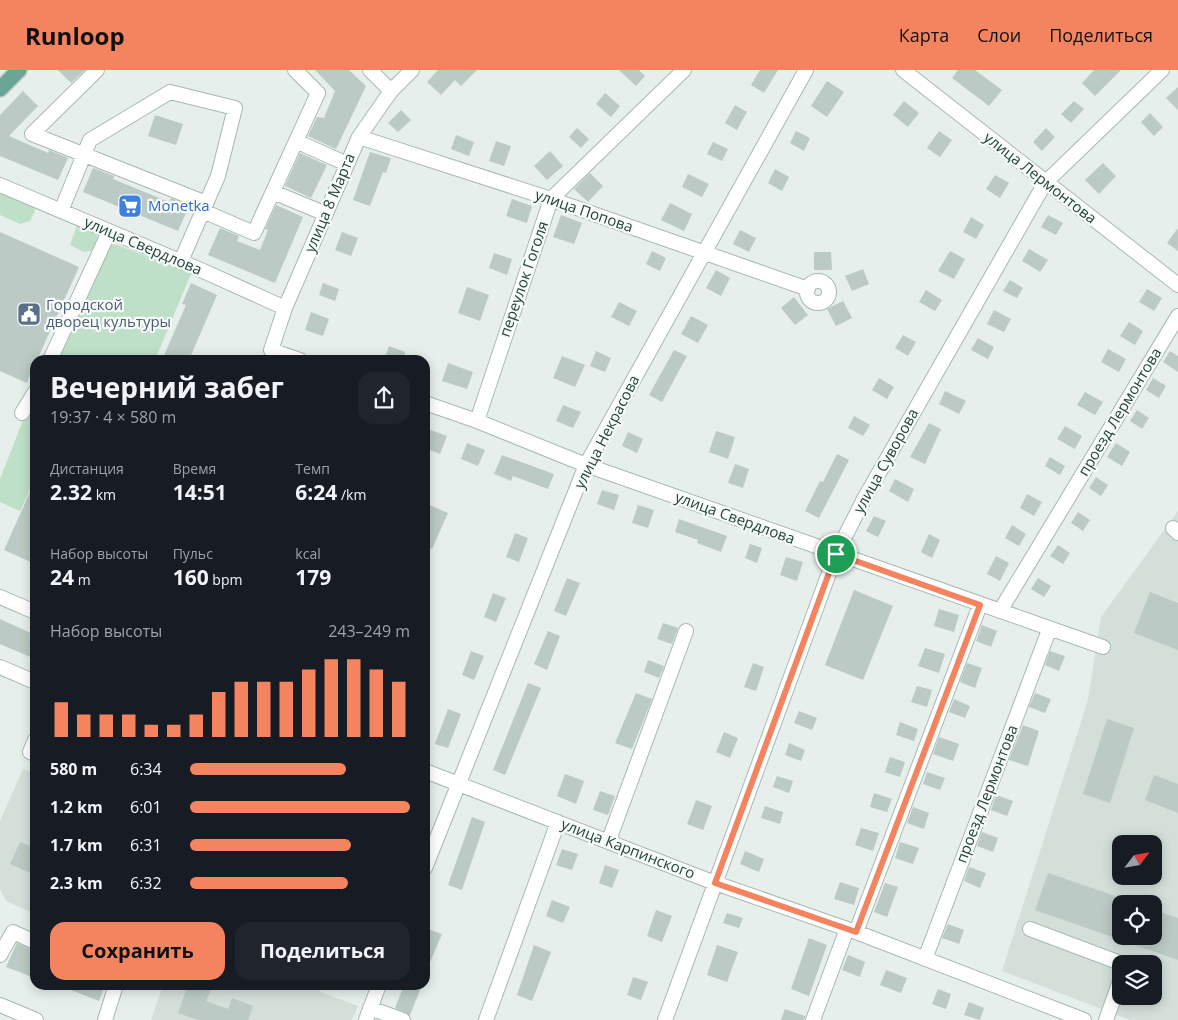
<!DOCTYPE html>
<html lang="ru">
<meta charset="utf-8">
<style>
:root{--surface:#171b24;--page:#20242c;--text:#f1f3f6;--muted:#9ea1a6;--accent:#f4845f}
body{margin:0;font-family:"Open Sans",sans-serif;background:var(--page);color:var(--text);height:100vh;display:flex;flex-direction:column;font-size:19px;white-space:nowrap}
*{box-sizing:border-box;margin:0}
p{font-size:16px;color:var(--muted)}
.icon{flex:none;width:28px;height:28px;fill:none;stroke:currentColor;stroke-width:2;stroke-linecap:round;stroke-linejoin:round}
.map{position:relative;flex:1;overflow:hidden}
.sheet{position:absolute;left:30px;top:285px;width:400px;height:635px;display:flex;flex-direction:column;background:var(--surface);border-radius:15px;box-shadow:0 2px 12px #0003}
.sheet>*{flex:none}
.needle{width:32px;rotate:59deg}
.tools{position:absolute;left:1112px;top:765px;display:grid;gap:10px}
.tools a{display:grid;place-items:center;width:50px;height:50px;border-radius:10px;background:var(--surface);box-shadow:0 2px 12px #0003;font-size:25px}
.pin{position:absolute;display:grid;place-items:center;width:42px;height:42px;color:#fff;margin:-21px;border:2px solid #fff;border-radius:50%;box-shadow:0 1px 5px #0007}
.round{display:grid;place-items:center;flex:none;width:52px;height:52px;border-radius:15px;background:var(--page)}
.headline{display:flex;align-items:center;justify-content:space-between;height:85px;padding:0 20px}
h1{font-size:28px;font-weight:700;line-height:38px}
.stats{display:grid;grid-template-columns:repeat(3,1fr);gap:8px;height:85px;padding:5px 20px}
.stats div{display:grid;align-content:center}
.stats b{font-size:21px;font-weight:700}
.stats small{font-size:14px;font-weight:400}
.stats p{font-size:14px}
.chart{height:140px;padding:10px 20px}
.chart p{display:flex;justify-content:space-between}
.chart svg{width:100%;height:90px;margin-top:5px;stroke:var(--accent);stroke-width:6}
.cta{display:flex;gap:10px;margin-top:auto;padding:10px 20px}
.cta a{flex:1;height:58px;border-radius:15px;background:var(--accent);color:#111;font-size:20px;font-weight:700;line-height:58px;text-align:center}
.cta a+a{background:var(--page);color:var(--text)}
ul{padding:0 20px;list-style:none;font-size:16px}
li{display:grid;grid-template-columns:80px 60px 1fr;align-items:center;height:38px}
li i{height:12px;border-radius:6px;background:var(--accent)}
header{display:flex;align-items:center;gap:30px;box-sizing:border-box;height:70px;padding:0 25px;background:var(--accent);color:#111}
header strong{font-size:24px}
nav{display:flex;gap:28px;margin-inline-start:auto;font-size:18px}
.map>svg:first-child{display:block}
</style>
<header>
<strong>Runloop</strong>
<nav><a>Карта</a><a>Слои</a><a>Поделиться</a></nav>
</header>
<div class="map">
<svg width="1178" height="950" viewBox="0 0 1178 950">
<rect width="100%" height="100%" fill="#e6efeb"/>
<path fill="#d4dfda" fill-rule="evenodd" d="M 1178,441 L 1178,950 L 1130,950 L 1002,901 L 1088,630 L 1101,547 ZM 1121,774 L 1154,774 L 1154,806 L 1121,806 ZM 1121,834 L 1154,834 L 1154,866 L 1121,866 ZM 1121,894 L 1154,894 L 1154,926 L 1121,926 Z
M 23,699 L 35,704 L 35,844 L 6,831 L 0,819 L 0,751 Z
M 163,915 L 322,915 L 320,922 L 358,936 L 352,950 L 151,950 Z"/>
<path fill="#bfe0c8" d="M 0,119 L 33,134 L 35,141 L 30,151 L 20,154 L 0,145 Z
M 77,155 L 98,164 L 94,180 L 84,182 L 70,175 Z
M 110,172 L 191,204 L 155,290 L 56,290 Z
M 35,328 L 35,416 L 32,415 L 20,441 L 0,432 L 0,409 L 29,335 Z"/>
<path fill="#bbcac4" d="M 58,0 L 85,0 L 71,13 Z
M 315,0 L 349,0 L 366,16 L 336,79 L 308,66 L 317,47 L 324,48 L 335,21 Z
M 438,0 L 477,0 L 461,16 L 455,10 L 441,25 L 427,12 Z
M 619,0 L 639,0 L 645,6 L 636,16 Z
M 760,0 L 778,0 L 764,23 L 751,15 Z
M 958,0 L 975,0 L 1002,20 L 989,36 L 952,8 Z
M 1094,0 L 1121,0 L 1095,26 L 1082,13 Z
M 827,11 L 844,22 L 827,47 L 811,36 Z
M 1178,17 L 1178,40 L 1166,28 Z
M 23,21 L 38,36 L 9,66 L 48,83 L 49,80 L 68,88 L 58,110 L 0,86 L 0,45 Z
M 605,23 L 620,36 L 611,47 L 596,34 Z
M 904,31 L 919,43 L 908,57 L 893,45 Z
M 1074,31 L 1084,39 L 1071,53 L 1061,44 Z
M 735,35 L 747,42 L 737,60 L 725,53 Z
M 401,40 L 411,50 L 398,62 L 388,53 Z
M 1150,43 L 1163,57 L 1154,66 L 1141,52 Z
M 155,45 L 183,54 L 176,75 L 148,66 Z
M 577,58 L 589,69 L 581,78 L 569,67 Z
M 1046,58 L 1055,67 L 1042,81 L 1033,72 Z
M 796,61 L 810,68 L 804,81 L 790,73 Z
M 939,61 L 952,70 L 940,87 L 927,78 Z
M 456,65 L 474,72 L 469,86 L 451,79 Z
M 496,71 L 511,76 L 504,96 L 489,91 Z
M 713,72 L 728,79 L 722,91 L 707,84 Z
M 550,81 L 563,96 L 547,110 L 534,96 Z
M 370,82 L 391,88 L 386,103 L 383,102 L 370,136 L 353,130 Z
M 300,83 L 327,95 L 311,128 L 285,116 Z
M 1103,93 L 1116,106 L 1099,124 L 1085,110 Z
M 93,98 L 114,106 L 113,109 L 169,132 L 171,128 L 189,136 L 178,161 L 83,122 Z
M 775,99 L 789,107 L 782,121 L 768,113 Z
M 590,103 L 603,116 L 588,132 L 574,119 Z
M 688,104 L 709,114 L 702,127 L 682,117 Z
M 995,105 L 1009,113 L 1000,128 L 986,119 Z
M 512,129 L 532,136 L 527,153 L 506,146 Z
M 670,133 L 692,144 L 684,161 L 661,150 Z
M 276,135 L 303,147 L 275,213 L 208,185 L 220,158 L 239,166 L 237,171 L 260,180 L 268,160 L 265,159 Z
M 561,145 L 582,153 L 574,174 L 553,167 Z
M 1048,145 L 1063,153 L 1056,165 L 1041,157 Z
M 971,147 L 984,155 L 976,169 L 963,162 Z
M 1178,158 L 1178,181 L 1167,173 Z
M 740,160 L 756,168 L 749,182 L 733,174 Z
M 0,162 L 79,197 L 37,290 L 35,290 L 27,313 L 0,301 Z
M 342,162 L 358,168 L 351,186 L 335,180 Z
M 1029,179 L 1048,190 L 1040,202 L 1022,191 Z
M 652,181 L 666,188 L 660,201 L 646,194 Z
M 950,181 L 965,189 L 954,209 L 938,201 Z
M 814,182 L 831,182 L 832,200 L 814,200 Z
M 494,183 L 512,189 L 507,205 L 489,198 Z
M 863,199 L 869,214 L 852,221 L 845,206 Z
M 716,200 L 730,208 L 721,226 L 706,218 Z
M 1010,210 L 1023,218 L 1017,228 L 1003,221 Z
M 191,213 L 217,225 L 189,290 L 162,290 L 186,235 L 182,234 Z
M 323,213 L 339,219 L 335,231 L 319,225 Z
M 467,217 L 489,225 L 480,251 L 458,243 Z
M 1147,219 L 1162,228 L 1154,241 L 1139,232 Z
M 926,220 L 942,230 L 935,241 L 919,232 Z
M 794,227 L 808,245 L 795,255 L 781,238 Z
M 843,231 L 852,248 L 836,256 L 827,239 Z
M 619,232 L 637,241 L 629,256 L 611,247 Z
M 994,240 L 1011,249 L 1004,262 L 987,254 Z
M 311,242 L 329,249 L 323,266 L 305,260 Z
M 691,246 L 708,255 L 698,273 L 681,264 Z
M 1129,252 L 1143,261 L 1135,275 L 1120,266 Z
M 903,265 L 916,272 L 908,286 L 895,278 Z
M 978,268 L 994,277 L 988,289 L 971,280 Z
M 389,276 L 405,282 L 403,290 L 384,290 Z
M 1108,279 L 1126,289 L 1119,302 L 1101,292 Z
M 674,280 L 687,286 L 662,332 L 649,325 Z
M 596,281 L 611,288 L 605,302 L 590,296 Z
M 1170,281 L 1178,286 L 1178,302 L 1163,292 Z
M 562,286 L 585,295 L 575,317 L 553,308 Z
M 448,293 L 473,302 L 467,319 L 442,311 Z
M 879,308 L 894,317 L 887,329 L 872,320 Z
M 1153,308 L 1166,316 L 1159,328 L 1146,320 Z
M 945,321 L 966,331 L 959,344 L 939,334 Z
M 1085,322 L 1103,332 L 1095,345 L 1077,335 Z
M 563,335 L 581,342 L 573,358 L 556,351 Z
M 1137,340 L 1149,348 L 1142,359 L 1130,351 Z
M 854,346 L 870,355 L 863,366 L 848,358 Z
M 929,353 L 941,359 L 925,394 L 910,387 Z
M 1065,356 L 1082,366 L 1075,379 L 1057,369 Z
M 428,359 L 447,366 L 440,384 L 425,378 Z
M 716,361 L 735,367 L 728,389 L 709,382 Z
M 628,362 L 643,369 L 637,383 L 622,376 Z
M 467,373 L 485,380 L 478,396 L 461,389 Z
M 1116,373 L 1130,382 L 1122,396 L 1107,387 Z
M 837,384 L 849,390 L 819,448 L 805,441 L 820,411 L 823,412 Z
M 502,385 L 554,404 L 548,419 L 513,406 L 511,411 L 494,404 Z
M 1050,387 L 1065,396 L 1060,405 L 1045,396 Z
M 735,394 L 749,399 L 743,418 L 728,413 Z
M 1096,407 L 1108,415 L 1101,426 L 1089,418 Z
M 895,409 L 914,419 L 908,432 L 889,421 Z
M 35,411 L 35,494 L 4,480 Z
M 602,420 L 619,425 L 614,440 L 597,434 Z
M 1027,424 L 1042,432 L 1034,446 L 1020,438 Z
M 425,433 L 448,443 L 432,479 L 425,476 Z
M 638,435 L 654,440 L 648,458 L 632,453 Z
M 1078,442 L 1090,450 L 1083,461 L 1071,453 Z
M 874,446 L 886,451 L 878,467 L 866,461 Z
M 679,449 L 727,466 L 721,482 L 697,473 L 698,470 L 675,462 Z
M 1012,455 L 1026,464 L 1019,476 L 1005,468 Z
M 515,463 L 528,468 L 519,492 L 506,487 Z
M 929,464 L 940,470 L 932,488 L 921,482 Z
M 750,474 L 762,478 L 757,493 L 745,488 Z
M 1058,475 L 1070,483 L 1063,494 L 1050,486 Z
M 996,486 L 1009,493 L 1000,511 L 987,504 Z
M 786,487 L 803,492 L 797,511 L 780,505 Z
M 567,508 L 580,513 L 566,546 L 554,541 Z
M 1038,508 L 1051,516 L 1044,527 L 1031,519 Z
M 854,520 L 893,536 L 863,610 L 825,595 Z
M 1150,522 L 1178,533 L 1178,580 L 1134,563 Z
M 493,523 L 506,528 L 496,552 L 484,547 Z
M 939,539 L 959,545 L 954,562 L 934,556 Z
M 0,549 L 35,565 L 35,589 L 0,574 Z
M 663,553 L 678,558 L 672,574 L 657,569 Z
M 982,555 L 997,561 L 991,577 L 976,571 Z
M 548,561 L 560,566 L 547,600 L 534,594 Z
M 925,578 L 945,584 L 939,603 L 918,596 Z
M 471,581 L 484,586 L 474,610 L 462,605 Z
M 1050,581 L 1065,586 L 1059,601 L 1045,595 Z
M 648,590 L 664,596 L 659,608 L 644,602 Z
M 753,593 L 764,597 L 756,621 L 744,617 Z
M 967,593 L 982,598 L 975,618 L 960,612 Z
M 528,613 L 541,618 L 505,705 L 493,700 Z
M 917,616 L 932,620 L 927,637 L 911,632 Z
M 636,623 L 652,629 L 632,679 L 615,673 Z
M 1035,623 L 1051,629 L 1045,643 L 1029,637 Z
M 954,629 L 970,636 L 965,648 L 949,642 Z
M 448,639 L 461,644 L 448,678 L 435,674 Z
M 799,641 L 817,648 L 812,660 L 794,653 Z
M 1107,649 L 1134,658 L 1110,733 L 1083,724 Z
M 900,652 L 918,659 L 914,671 L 896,665 Z
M 1023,655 L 1039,661 L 1028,696 L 1009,690 Z
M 724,662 L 738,668 L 730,688 L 716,682 Z
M 939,667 L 959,674 L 953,691 L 933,684 Z
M 789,673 L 805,680 L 801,691 L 785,685 Z
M 890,687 L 905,692 L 900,707 L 885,702 Z
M 927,702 L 945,708 L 940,720 L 923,714 Z
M 565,704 L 584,711 L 576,734 L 557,726 Z
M 1154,705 L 1178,714 L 1178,743 L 1145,730 Z
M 777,706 L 793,711 L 789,723 L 773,717 Z
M 600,721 L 615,726 L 608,745 L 593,740 Z
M 874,723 L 892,729 L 887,742 L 870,737 Z
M 996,725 L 1013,731 L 1007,746 L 991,740 Z
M 696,730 L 712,736 L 703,760 L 687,754 Z
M 765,736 L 783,742 L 780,754 L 761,748 Z
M 913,737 L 929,743 L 924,759 L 907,753 Z
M 472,747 L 485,752 L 462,820 L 448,815 Z
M 861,758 L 879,763 L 873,781 L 855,775 Z
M 982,762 L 998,768 L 993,782 L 977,776 Z
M 20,772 L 35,778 L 35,805 L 10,794 Z
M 900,772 L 919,778 L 913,794 L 895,788 Z
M 562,779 L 578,784 L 572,800 L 556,795 Z
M 745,781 L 764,789 L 759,802 L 740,794 Z
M 605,795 L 619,800 L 612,818 L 599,813 Z
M 969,797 L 986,803 L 980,818 L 964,811 Z
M 1048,803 L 1121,828 L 1121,866 L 1154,866 L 1154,840 L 1178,848 L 1178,890 L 1035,840 Z
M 840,812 L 859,818 L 854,835 L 834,829 Z
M 885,813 L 898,817 L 887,847 L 874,842 Z
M 552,830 L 570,837 L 563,853 L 546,846 Z
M 656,840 L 672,846 L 662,872 L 647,866 Z
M 727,843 L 743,848 L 739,858 L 723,853 Z
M 948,854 L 964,860 L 959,874 L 942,868 Z
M 428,859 L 442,864 L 425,904 L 425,866 Z
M 809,868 L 827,875 L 809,926 L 791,919 Z
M 17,873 L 35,881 L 35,908 L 6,897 Z
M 534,875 L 551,882 L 532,931 L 517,925 Z
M 717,875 L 738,882 L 727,912 L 707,905 Z
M 848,885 L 865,892 L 860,907 L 842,900 Z
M 886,900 L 907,908 L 901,923 L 880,915 Z
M 633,907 L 648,912 L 641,930 L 627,925 Z
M 58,915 L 105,915 L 99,931 Z
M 188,915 L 200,915 L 211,919 L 206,931 L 228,939 L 232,928 L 253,936 L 248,950 L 198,950 L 178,943 Z
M 404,915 L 422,915 L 410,945 L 395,938 Z
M 938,919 L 951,924 L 946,939 L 932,934 Z
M 969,932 L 984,938 L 980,950 L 964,945 Z
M 785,939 L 805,946 L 804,950 L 781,950 Z"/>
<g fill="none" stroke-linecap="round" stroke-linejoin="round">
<g stroke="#a8b8b2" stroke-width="16">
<path id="minor" d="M 97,0 L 32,64 L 206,133
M 370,0 L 391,21
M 903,0 L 1178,215
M 359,67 L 551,129 L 808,219
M 296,71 L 347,94
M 0,115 L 201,200 L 285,238
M 273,122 L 326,144
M 61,141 L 90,70 L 170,22 L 235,38 L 218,106 L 181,191
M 203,141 L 254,163 L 318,23 L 295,0
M807 222a11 11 0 1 1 22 0a11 11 0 1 1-22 0Z
M 50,290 L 109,162
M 300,290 L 271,280 L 285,238 L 359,67 L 391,21 L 412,0
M 425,333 L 477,351 L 586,395 L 1103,577
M 22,343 L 35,322
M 477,351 L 551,129 L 684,0
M 1173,458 L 1178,463
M 0,527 L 35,542
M 1000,541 L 1178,246
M 0,597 L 35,612
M 35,670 L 30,682 L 35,684
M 425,701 L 715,813 L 856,862 L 1084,950
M 609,770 L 686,561
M 425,798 L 586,395 L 806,0
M 1030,859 L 1123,894
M 856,862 L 980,535
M 0,885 L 13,862 L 35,872
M 925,889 L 1049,560
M 0,935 L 36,950
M 370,938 L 403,950
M 105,950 L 116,915
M 366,950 L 379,915
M 486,950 L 558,752
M 665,950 L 836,484 L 864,429 L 1045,113 L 1162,0
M 813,950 L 847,859
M 1106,950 L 1121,908"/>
</g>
<g stroke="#c2cac8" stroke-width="18">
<path id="major" d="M 0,19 L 19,0"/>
</g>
<use href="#minor" stroke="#fff" stroke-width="14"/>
<use href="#major" stroke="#6aa596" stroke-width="15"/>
</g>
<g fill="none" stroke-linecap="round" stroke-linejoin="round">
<g stroke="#fff" stroke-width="10">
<path id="route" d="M 836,484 L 980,535 L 856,862 L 715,813 Z"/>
</g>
<use href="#route" stroke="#f4845f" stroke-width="6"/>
</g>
<defs>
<g id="supermarket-square" transform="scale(1.25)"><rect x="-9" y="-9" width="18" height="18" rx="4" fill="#3f7fe0" stroke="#f7fbf9"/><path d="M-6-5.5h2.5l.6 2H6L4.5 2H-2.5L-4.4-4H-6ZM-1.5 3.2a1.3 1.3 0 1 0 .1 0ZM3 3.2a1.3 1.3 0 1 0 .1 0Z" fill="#fff"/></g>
<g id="civic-square" transform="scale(1.25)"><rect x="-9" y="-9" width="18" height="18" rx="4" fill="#5c6f8a" stroke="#f7fbf9"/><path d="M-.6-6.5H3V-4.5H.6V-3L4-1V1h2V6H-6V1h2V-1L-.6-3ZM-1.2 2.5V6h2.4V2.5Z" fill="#fff"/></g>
</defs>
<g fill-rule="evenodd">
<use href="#supermarket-square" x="130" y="136"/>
<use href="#civic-square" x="29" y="244"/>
</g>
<g text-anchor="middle" stroke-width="4.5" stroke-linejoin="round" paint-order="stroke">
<g font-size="15" fill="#24423a" stroke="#f7fbf9">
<text transform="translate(1040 108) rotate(38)" y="5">улица Лермонтова</text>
<text transform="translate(330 133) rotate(-67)" y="5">улица 8 Марта</text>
<text transform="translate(584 141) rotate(19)" y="5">улица Попова</text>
<text transform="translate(143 176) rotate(23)" y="5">улица Свердлова</text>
<text transform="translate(524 209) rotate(-71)" y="5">переулок Гоголя</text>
<text transform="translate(1120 342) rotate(-59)" y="5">проезд Лермонтова</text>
<text transform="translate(607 362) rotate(-63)" y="5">улица Некрасова</text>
<text transform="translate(886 391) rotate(-61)" y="5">улица Суворова</text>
<text transform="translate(735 448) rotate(20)" y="5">улица Свердлова</text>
<text transform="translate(987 724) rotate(-69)" y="5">проезд Лермонтова</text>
<text transform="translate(628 779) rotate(21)" y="5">улица Карпинского</text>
</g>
<g font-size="15" fill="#366cbe" stroke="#f7fbf9" text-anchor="start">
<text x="148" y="141">Monetka</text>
</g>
<g font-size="15" fill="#4e5e75" stroke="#f7fbf9" text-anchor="start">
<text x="46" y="240">Городской<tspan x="46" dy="17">дворец культуры</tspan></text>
</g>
</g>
</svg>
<div class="tools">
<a><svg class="needle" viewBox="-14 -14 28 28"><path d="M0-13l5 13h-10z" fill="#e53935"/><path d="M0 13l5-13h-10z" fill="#9ea1a6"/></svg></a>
<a><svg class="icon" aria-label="locate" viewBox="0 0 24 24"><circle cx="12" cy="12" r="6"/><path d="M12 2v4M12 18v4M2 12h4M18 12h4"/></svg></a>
<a><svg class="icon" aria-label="layers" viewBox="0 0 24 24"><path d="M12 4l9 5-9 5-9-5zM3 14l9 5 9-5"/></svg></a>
</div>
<div class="pin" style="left:836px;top:484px;background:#1e9e55"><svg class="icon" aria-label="arrive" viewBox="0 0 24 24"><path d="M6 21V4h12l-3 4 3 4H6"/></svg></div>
<section class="sheet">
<div class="headline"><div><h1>Вечерний забег</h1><p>19:37 · 4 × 580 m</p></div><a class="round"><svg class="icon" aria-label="share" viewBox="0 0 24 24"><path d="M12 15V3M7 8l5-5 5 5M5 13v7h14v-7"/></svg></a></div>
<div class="stats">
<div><p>Дистанция</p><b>2.32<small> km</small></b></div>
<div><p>Время</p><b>14:51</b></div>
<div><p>Темп</p><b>6:24<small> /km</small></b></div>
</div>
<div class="stats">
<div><p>Набор высоты</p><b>24<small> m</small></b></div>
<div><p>Пульс</p><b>160<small> bpm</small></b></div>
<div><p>kcal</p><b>179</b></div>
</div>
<div class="chart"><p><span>Набор высоты</span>243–249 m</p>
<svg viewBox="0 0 160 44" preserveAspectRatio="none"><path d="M5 44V27M15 44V33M25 44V33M35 44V33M45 44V38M55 44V38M65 44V33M75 44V22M85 44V17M95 44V17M105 44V17M115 44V11M125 44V6M135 44V6M145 44V11M155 44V17"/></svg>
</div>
<ul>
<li><b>580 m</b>6:34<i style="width:71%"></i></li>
<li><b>1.2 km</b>6:01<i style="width:100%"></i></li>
<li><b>1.7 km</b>6:31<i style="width:73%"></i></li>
<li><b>2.3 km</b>6:32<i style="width:72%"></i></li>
</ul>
<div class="cta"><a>Сохранить</a><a>Поделиться</a></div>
</section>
</div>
